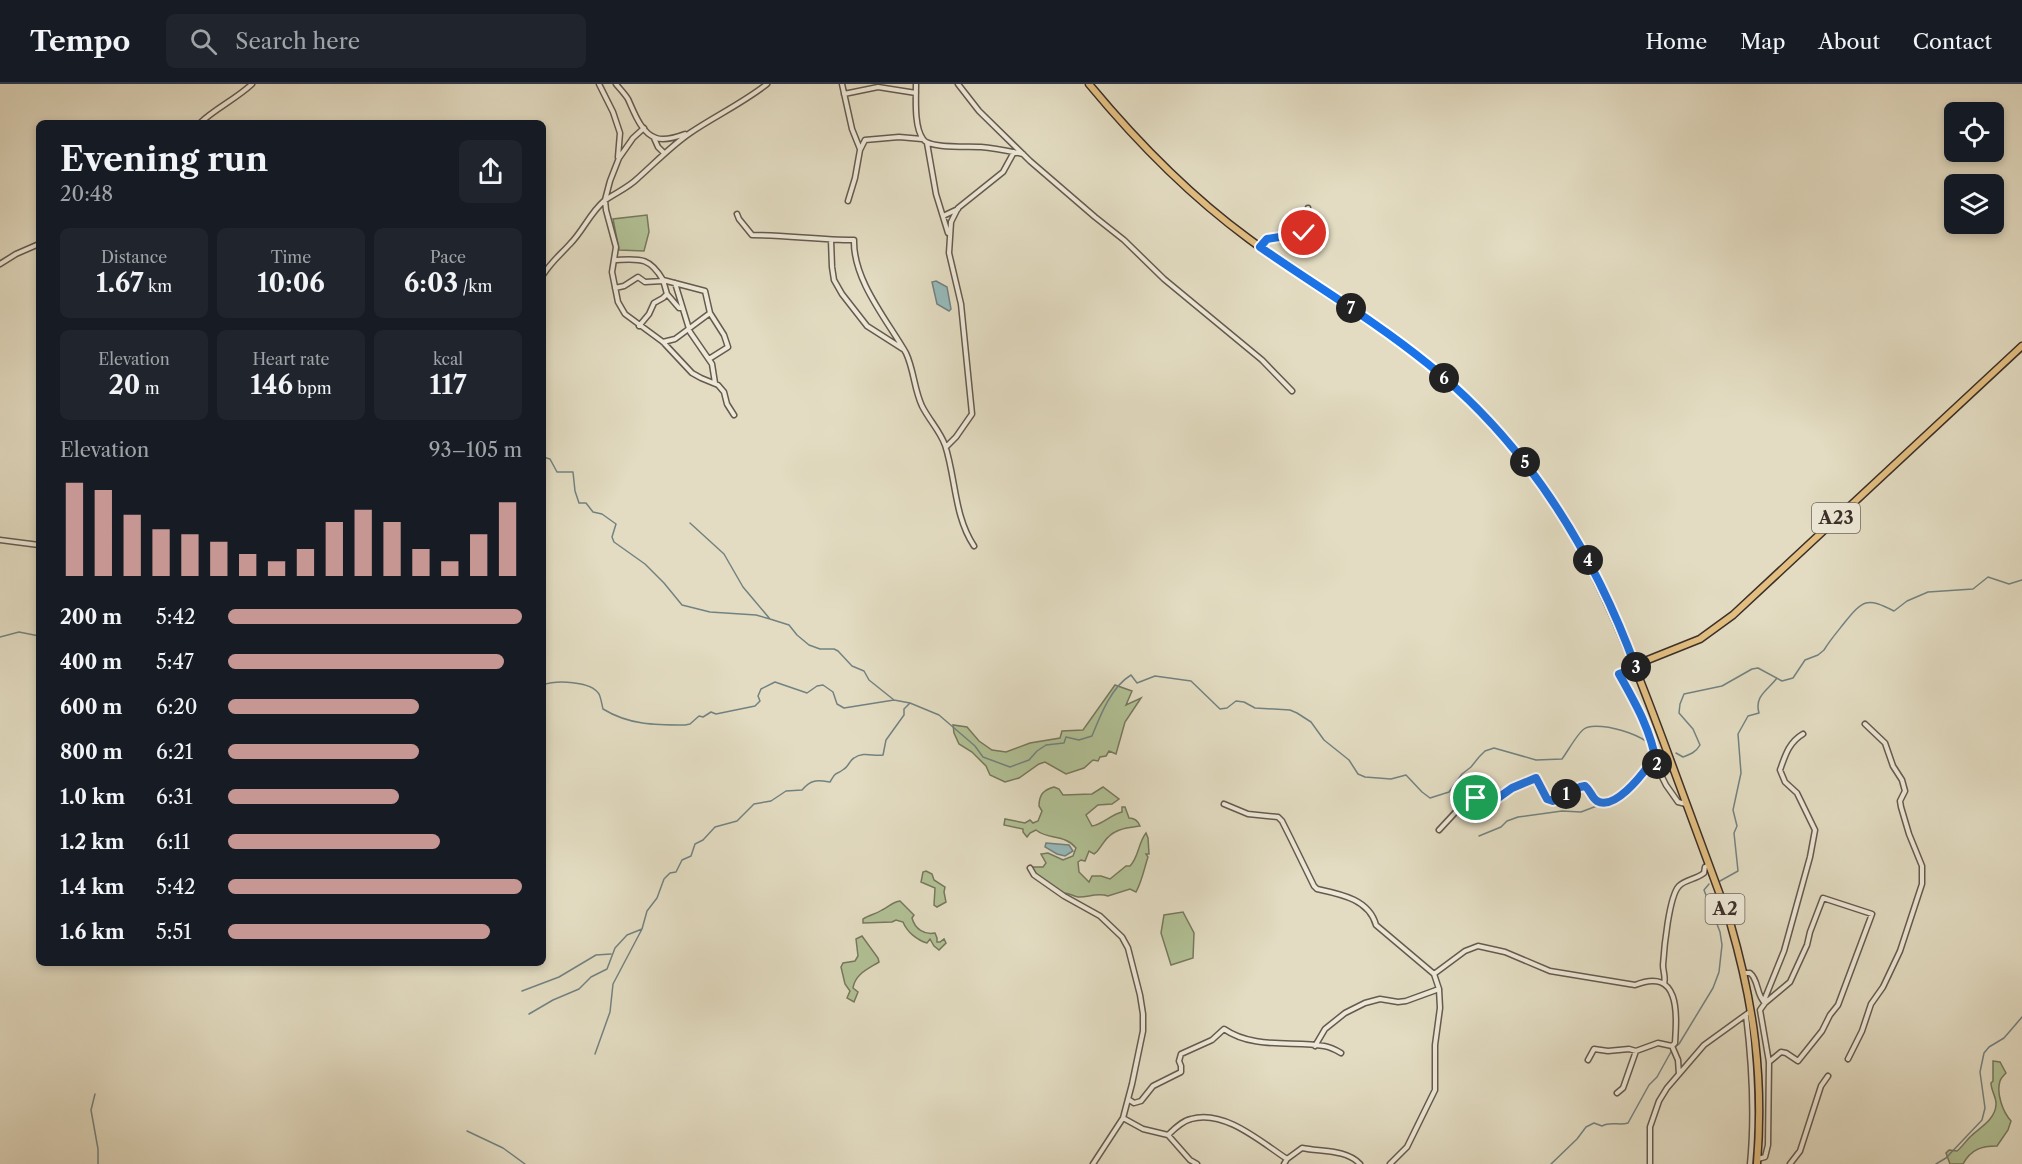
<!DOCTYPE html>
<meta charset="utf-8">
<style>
:root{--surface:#171b24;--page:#20242c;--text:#f1f3f6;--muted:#9ea1a6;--line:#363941;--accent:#c59692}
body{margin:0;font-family:"Libre Caslon Text",serif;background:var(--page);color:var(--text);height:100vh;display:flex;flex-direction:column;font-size:22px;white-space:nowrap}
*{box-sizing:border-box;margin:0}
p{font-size:20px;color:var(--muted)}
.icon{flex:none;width:33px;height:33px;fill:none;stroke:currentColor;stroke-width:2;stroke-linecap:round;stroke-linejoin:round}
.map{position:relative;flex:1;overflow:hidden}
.panel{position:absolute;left:36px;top:36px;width:510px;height:846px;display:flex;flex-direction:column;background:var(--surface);border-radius:9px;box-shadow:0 3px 9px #0003}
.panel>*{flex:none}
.buttons{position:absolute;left:1944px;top:18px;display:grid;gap:12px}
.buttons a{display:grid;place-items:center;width:60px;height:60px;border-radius:9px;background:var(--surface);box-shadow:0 3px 9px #0003;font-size:30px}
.pin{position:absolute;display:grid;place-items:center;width:51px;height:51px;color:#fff;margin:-26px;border:3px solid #fff;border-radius:50%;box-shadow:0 2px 6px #0007}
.km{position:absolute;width:30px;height:30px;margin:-15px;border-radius:50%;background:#222;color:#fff;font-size:16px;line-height:30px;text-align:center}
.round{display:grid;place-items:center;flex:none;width:63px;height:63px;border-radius:9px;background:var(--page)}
.summary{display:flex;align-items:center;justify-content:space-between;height:102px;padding:0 24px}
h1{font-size:33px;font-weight:800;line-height:45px}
.metrics{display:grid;grid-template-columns:repeat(3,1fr);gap:9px;height:102px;padding:6px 24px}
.metrics div{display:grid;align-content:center;border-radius:9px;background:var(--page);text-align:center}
.metrics b{font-size:26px;font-weight:800}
.metrics small{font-size:16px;font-weight:400}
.metrics p{font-size:16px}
.chart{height:168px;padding:12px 24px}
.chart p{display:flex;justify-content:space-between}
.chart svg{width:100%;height:108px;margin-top:6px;stroke:var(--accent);stroke-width:6}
ul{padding:0 24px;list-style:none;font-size:20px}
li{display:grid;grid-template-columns:96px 72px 1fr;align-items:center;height:45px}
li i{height:15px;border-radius:8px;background:var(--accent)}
header{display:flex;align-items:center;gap:36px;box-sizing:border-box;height:84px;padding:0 30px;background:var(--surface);border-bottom:2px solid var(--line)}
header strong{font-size:28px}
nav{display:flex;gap:33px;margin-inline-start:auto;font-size:21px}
.search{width:420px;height:54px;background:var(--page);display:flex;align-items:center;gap:15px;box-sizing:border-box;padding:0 21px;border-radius:9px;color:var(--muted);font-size:22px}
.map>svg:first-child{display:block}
</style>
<header>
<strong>Tempo</strong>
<div class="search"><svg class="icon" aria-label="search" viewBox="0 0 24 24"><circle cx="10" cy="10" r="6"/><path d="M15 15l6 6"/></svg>Search here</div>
<nav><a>Home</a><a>Map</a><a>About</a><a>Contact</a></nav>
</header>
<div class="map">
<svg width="2022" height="1080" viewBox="0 0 2022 1080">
<rect width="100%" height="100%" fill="#e3dcc2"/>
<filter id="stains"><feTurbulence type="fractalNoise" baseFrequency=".00333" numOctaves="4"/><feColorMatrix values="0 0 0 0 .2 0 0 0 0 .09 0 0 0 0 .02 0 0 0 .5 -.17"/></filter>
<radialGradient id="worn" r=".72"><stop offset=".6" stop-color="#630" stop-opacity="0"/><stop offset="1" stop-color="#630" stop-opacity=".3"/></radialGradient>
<path fill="#b1c195" stroke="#76785f" stroke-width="1.5" d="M 647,131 L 649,148 L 644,167 L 619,166 L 613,135 Z
M 1115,601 L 1132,607 L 1126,621 L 1141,614 L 1125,638 L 1116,670 L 1109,667 L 1106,672 L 1100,673 L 1098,677 L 1093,676 L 1084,684 L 1066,690 L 1045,678 L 1039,680 L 1019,694 L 1005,698 L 990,691 L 986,682 L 972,668 L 959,660 L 954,649 L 953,641 L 967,643 L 979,657 L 992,666 L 1006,668 L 1030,659 L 1060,654 L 1062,647 L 1083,646 Z
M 1054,703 L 1059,705 L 1063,711 L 1092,710 L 1103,703 L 1119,715 L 1112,720 L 1098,721 L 1086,731 L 1092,742 C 1102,741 1110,731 1122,728 L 1122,723 L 1125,723 L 1129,734 C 1134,734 1138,737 1140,742 C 1125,744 1113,745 1104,758 C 1100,763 1099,767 1094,770 L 1089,767 L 1085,777 L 1081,776 L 1078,778 L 1079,788 L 1089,798 L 1092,792 L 1101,792 L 1110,795 L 1126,782 L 1130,782 C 1139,773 1138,759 1146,749 L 1148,754 L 1149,770 L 1146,770 L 1148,773 C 1144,785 1142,797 1136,808 L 1130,805 L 1108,812 C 1096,808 1087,814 1078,813 C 1072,812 1070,809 1063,809 L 1036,791 L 1032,783 L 1043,783 L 1046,779 L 1041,770 L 1048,769 L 1063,776 L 1073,772 L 1076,764 C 1065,750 1048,756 1036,746 L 1030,749 L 1027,753 L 1023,748 L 1023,745 L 1004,741 L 1005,735 L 1025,739 L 1030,736 L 1033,739 L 1038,737 L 1042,727 L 1039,722 C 1039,711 1043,706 1054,703 Z
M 926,787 L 932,790 L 934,796 L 945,803 L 944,808 L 946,818 L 937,823 L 934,821 L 935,804 L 921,798 L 923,788 Z
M 900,817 L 914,831 L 912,834 C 915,845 924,851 935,849 L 937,854 L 937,858 L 940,858 L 944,855 L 946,859 L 939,866 L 934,862 L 930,855 L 927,859 C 917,856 907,848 903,838 L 896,836 L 892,838 L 863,839 L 863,835 C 869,831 876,830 882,826 C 889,823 892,818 900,817 Z
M 1183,828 L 1194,849 L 1193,874 L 1171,881 L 1161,849 L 1164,831 Z
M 862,852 L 878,874 L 879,878 C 868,885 855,890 853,904 L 858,908 L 854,918 L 847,914 L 850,907 L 845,900 L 841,883 L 843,879 L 855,877 L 858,872 L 856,855 Z
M 1993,977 L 2000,978 L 2006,989 C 2004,991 2001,994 2000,997 C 1996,1010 2003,1028 2011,1037 L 2008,1046 L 1997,1062 C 1982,1062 1971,1065 1963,1080 L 1950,1080 L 1946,1069 L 1949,1066 L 1957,1067 C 1962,1063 1965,1058 1970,1053 C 1979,1044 1995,1036 1996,1021 C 1997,1014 1991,1007 1991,999 L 1993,997 Z"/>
<path fill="#97babb" stroke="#728281" stroke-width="1.5" d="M 936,197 L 947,203 L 951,225 L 949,227 L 937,220 L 932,198 Z
M 1046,759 L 1069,761 L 1073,767 L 1065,772 L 1057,770 L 1045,763 Z"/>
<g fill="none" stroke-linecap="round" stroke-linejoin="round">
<path stroke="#728281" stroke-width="1.5" d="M 543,373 L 550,375 L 557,388 L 573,388 L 575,407 L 579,419 L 586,419 L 593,428 L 602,430 L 616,440 L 612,453 L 614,458 L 645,480 L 664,499 L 682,521 L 710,528 L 756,531 L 770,535
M 690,439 L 724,470 L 743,503 L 770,535 L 789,541 L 797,551 L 809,561 L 820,565 L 834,565 L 838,567 L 852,582 L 864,587 L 869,596 L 894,616
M 0,553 L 19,548 L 39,552
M 543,601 C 556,596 591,597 599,610 C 601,614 602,621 603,625 C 629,641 655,641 685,641 L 690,640 L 699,632 L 703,633 L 711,628 L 716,630 L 755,622 L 760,617 L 758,612 L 761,605 L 775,598 L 807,609 L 817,602 L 823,601 L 833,608 L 837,620 L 844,624 L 894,616 L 910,619 L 939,631 L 975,662 L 983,673 L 1010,683 L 1029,676 L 1037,667 L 1046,661 L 1064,659 L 1066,653 L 1079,656 L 1092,652 C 1100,632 1111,603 1131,591 L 1137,599 L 1155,592 L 1191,597 L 1220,625 L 1227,624 L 1236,617 L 1244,618 L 1255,624 L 1290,626 L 1297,629 L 1311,638 L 1324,656 L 1349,676 L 1358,690 L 1365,693 L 1391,695 L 1406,691 L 1422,708 L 1430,714 L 1449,708 L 1462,690 L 1471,683 L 1479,673 L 1485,667 L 1494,664 L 1536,676 L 1562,675 C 1568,667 1577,650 1584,645 C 1596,635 1667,654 1657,678
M 1676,669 L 1683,673 C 1691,670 1696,668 1700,661 L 1693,645 L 1679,629 L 1680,620 L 1684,610 L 1722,602 L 1752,585 L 1758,584 L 1782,597 L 1793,594 L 1805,576 L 1818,571 L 1824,566 C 1830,556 1838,547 1845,538 C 1863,516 1867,513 1894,527 L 1907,517 L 1928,508 L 1973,505 L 1988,493 L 2009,500 L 2022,496
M 1636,699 L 1652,683
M 1479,752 L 1501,743 L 1507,737 L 1518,733 L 1562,727 L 1581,728 L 1602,720
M 1720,797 L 1738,787 L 1734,749 L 1737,742 L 1733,726 L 1741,689 L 1738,650 L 1748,632 L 1759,629 C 1754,612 1768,606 1777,594
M 522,907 L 559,893 L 596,871 L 611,870
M 529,930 L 553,916 L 579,905 L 591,893 L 607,885 L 615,864 L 627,851 L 642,845 L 647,827 L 657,814 L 664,795 L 670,789 L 676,788 L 682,776 L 691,772 L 695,760 L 703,756 L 715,743 L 737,737 L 754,720 L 771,717 L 786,707 L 802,706 C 811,695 817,696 830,698 C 837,686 835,692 844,685 C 848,683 850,676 854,674 C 864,667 874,673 883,671 L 886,656 L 904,631 L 904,625 L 910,619
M 1675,963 L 1679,960 L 1713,904 L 1719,888 L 1722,861 L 1720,848 L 1704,806 L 1709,800
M 595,970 L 610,928 L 613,900 L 642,845
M 95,1010 L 91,1026 L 98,1065 L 98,1080
M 467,1047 L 503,1064 L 525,1080
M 1551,1080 L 1577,1055 L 1586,1043 L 1594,1039 L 1602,1042 C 1611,1037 1619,1042 1628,1039 L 1649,1001 L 1657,993 L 1672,966
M 1936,1080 L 1946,1074 L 1982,1036 L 1985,1024 L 1980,988 L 1984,969 L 1989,963 L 2004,954 L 2022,933"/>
<g stroke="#655a4f" stroke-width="7">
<path id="minor" d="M 599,0 L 613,28 L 620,49 L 618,73
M 616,0 C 620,5 625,10 628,15 C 634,28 641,49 656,54 C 665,57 677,53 685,50
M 842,0 L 852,45 L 860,65
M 916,0 C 916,15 914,43 923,55 C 929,65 969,62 981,63 C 995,64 1009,67 1023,70
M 958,0 L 979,27 L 1030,77 L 1095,133 L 1124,156 L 1164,195 L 1262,276 L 1292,307
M 844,10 L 878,3 L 916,9
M 200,39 C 216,24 236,15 252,0
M 644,44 L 633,54 L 619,74 L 610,97 L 605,116 L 606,126 L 616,163 L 612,188 L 618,218 L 625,230 L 663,258 L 692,289 L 701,294 L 718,301 L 724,308 L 727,320 L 734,331
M 654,54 L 658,63 L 664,69
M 927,59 L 936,110 L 948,149
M 848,117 L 855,94 L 860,66 L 865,56 L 899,53 L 922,55
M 737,130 L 739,135 L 752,151 C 786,151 819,156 854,156 C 853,196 887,236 906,269 C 914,286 914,305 922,322 C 929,336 940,347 945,361 C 956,395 954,432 974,462
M 943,132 L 958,125
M 831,156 L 832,183 L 834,196 L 842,210 L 867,242 L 903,265
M 1260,162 L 1267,155 L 1306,148 L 1308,124
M 614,176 C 639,175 649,172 663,196 L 705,207 L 710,229 L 724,251 L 728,263 L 709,275
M 0,180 L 16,170 L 39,160
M 543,191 C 551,178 560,171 570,160 C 583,147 590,129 604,117 C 615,109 628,104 638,94 C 655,79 671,62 690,49 C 715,32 743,19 767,0
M 663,196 L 667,210 L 679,224 L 681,224
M 675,199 L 690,248 L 712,280 L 715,299
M 615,204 L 624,202 L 638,193 L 645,198 L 663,197
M 639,242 L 649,230 L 654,219 L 663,214 L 667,210
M 663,258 L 675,255 L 710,229
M 946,363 L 956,353 L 972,330 L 961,220 L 949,169 L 951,138 L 958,124 L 1003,88 L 1014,68
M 0,456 L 39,461
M 1636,584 L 1619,590 C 1637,620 1651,648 1657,683
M 1224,720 L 1248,730 L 1278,733 L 1282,737 L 1291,755 L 1314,802 L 1317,805 C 1340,810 1369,815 1376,841 L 1434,890 L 1439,905 L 1440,924 L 1435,961 L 1435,1006 L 1407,1063 L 1390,1080
M 1439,746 L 1465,718 L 1476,714 L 1484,724 L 1512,704 L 1536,694 L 1547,715 L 1553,717 L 1580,703 L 1585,702 C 1590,706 1592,714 1597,717 C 1614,727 1641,692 1649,681 L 1657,683 L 1666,701 L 1678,718 L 1686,720
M 1030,784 L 1034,791 L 1064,812 L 1100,832 L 1122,853 L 1128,864 L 1140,911 L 1143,930 L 1143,947 L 1132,1000 L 1123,1034 L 1093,1080
M 1744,889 L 1750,889 C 1759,896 1756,911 1765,919 L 1790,898 L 1807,861 L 1810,848 L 1823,814 L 1872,830 L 1838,921 L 1830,931 L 1822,947 L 1798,977 L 1786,969 L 1781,968 L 1769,978
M 1434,890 L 1465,867 L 1478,862 L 1505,868 L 1550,887 L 1635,901 C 1680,883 1677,929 1675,959 L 1672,962 L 1678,976 L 1679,990
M 1664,900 C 1666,893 1663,888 1663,881 C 1664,865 1669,812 1679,802 C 1686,795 1695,796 1704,789 L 1705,783 L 1709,781
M 1767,917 L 1765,914 L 1784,867 L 1810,773 L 1815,746 L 1797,709 L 1785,698 L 1780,686 C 1785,672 1789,658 1803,650
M 1746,931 C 1752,981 1755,1030 1750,1080
M 1315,962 L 1325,945 L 1345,929 L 1365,919 L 1380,915 L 1398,918 L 1406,917 L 1439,905
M 1848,975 L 1862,947 L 1871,920 L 1883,903 L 1900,867 L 1922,800 L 1922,782 L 1909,750 L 1901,723 L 1900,717 L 1905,707 L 1902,696 L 1893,682 L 1885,659 L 1865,640
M 1588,976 L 1594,965 L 1608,967 L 1629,965 L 1636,967 L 1658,959 L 1672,962
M 1617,1009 L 1623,1004 L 1636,967
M 1128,1015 L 1134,1019 L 1141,1017 L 1153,1002 L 1181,988 L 1181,982 L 1179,977 L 1181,970 L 1212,956 L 1224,945 C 1253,965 1291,957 1324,962 C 1330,963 1336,966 1341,969
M 1123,1034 L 1143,1045 L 1168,1051 L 1190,1076 L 1197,1080
M 1168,1051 C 1174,1045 1182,1037 1191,1035 C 1224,1025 1261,1058 1287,1075
M 1758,1075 L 1765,1073 L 1768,1061 L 1769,978 L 1760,926 L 1765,919
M 1284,1080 L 1287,1075 L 1302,1064 C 1321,1068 1346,1065 1360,1080
M 1650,1080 L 1650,1043 L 1659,1017 L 1667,1004 L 1704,961 L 1751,927
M 1790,1080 L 1800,1067 L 1821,1002 L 1828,992"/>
</g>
<g stroke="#3b2f29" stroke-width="9">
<path id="primary" d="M 1089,0 C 1137,58 1189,111 1249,155 C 1320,207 1396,249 1461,309 C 1567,406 1615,528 1664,659 C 1686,719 1708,778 1730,838 C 1754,921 1764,993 1757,1080
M 1635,581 L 1700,555 L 1733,531 L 2022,262"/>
</g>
<use href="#minor" stroke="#ede8d7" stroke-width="4"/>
<use href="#primary" stroke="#e2be81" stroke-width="6"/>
</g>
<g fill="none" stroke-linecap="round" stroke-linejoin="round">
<g stroke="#fff" stroke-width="12">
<path id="route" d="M 1304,149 L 1267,155 L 1260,163 C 1316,202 1375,237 1428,280 C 1526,359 1593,467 1636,584 L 1619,590 C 1636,620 1652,648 1657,683 L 1649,681 C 1641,692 1614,727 1597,717 C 1592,714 1590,706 1585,702 L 1580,703 L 1553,717 L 1547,715 L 1536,694 L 1512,704 L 1484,724 L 1476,714"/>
</g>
<use href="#route" stroke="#1a73e8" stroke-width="8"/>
</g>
<g text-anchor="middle" stroke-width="4.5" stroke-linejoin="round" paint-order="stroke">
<g fill="#ede8d7" stroke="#70665d" stroke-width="1.5">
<rect x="1812" y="419" width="48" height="30" rx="4.5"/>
<rect x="1705.5" y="810" width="39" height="30" rx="4.5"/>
</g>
<g font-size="18" font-weight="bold" fill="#3b2f29">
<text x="1836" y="440">A23</text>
<text x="1725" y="831">A2</text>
</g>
</g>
<rect width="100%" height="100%" filter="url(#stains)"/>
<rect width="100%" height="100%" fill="url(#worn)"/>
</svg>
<div class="buttons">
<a><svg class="icon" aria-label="locate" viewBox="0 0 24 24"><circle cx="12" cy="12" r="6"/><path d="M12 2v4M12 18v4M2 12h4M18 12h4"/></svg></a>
<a><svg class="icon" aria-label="layers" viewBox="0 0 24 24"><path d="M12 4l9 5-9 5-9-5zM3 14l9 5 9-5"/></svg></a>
</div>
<div class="pin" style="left:1476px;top:714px;background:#1e9e55"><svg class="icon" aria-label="arrive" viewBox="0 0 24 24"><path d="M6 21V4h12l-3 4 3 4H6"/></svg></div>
<div class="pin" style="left:1304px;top:149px;background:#d93025"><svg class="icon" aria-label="check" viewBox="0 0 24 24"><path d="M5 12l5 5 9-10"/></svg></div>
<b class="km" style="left:1566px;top:710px">1</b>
<b class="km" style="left:1657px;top:680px">2</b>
<b class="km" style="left:1636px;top:583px">3</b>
<b class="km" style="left:1588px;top:476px">4</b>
<b class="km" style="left:1525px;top:378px">5</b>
<b class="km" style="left:1444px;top:294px">6</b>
<b class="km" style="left:1351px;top:224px">7</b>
<section class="panel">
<div class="summary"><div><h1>Evening run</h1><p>20:48</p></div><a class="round"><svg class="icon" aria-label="share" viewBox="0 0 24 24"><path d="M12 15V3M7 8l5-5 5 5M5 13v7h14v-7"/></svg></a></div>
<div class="metrics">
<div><p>Distance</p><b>1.67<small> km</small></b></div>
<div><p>Time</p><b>10:06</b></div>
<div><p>Pace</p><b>6:03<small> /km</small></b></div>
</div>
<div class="metrics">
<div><p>Elevation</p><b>20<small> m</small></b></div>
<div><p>Heart rate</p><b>146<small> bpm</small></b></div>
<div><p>kcal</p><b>117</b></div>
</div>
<div class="chart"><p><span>Elevation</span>93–105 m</p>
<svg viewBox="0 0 160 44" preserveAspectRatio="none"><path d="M5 44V6M15 44V9M25 44V19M35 44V25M45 44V27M55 44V30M65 44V35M75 44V38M85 44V33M95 44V22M105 44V17M115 44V22M125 44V33M135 44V38M145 44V27M155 44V14"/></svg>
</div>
<ul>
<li><b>200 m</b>5:42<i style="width:100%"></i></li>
<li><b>400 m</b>5:47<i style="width:94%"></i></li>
<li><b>600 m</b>6:20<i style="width:65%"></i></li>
<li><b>800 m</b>6:21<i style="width:65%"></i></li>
<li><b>1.0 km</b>6:31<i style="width:58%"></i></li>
<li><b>1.2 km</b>6:11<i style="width:72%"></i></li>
<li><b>1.4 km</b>5:42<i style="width:100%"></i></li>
<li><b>1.6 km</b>5:51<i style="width:89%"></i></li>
</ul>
</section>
</div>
